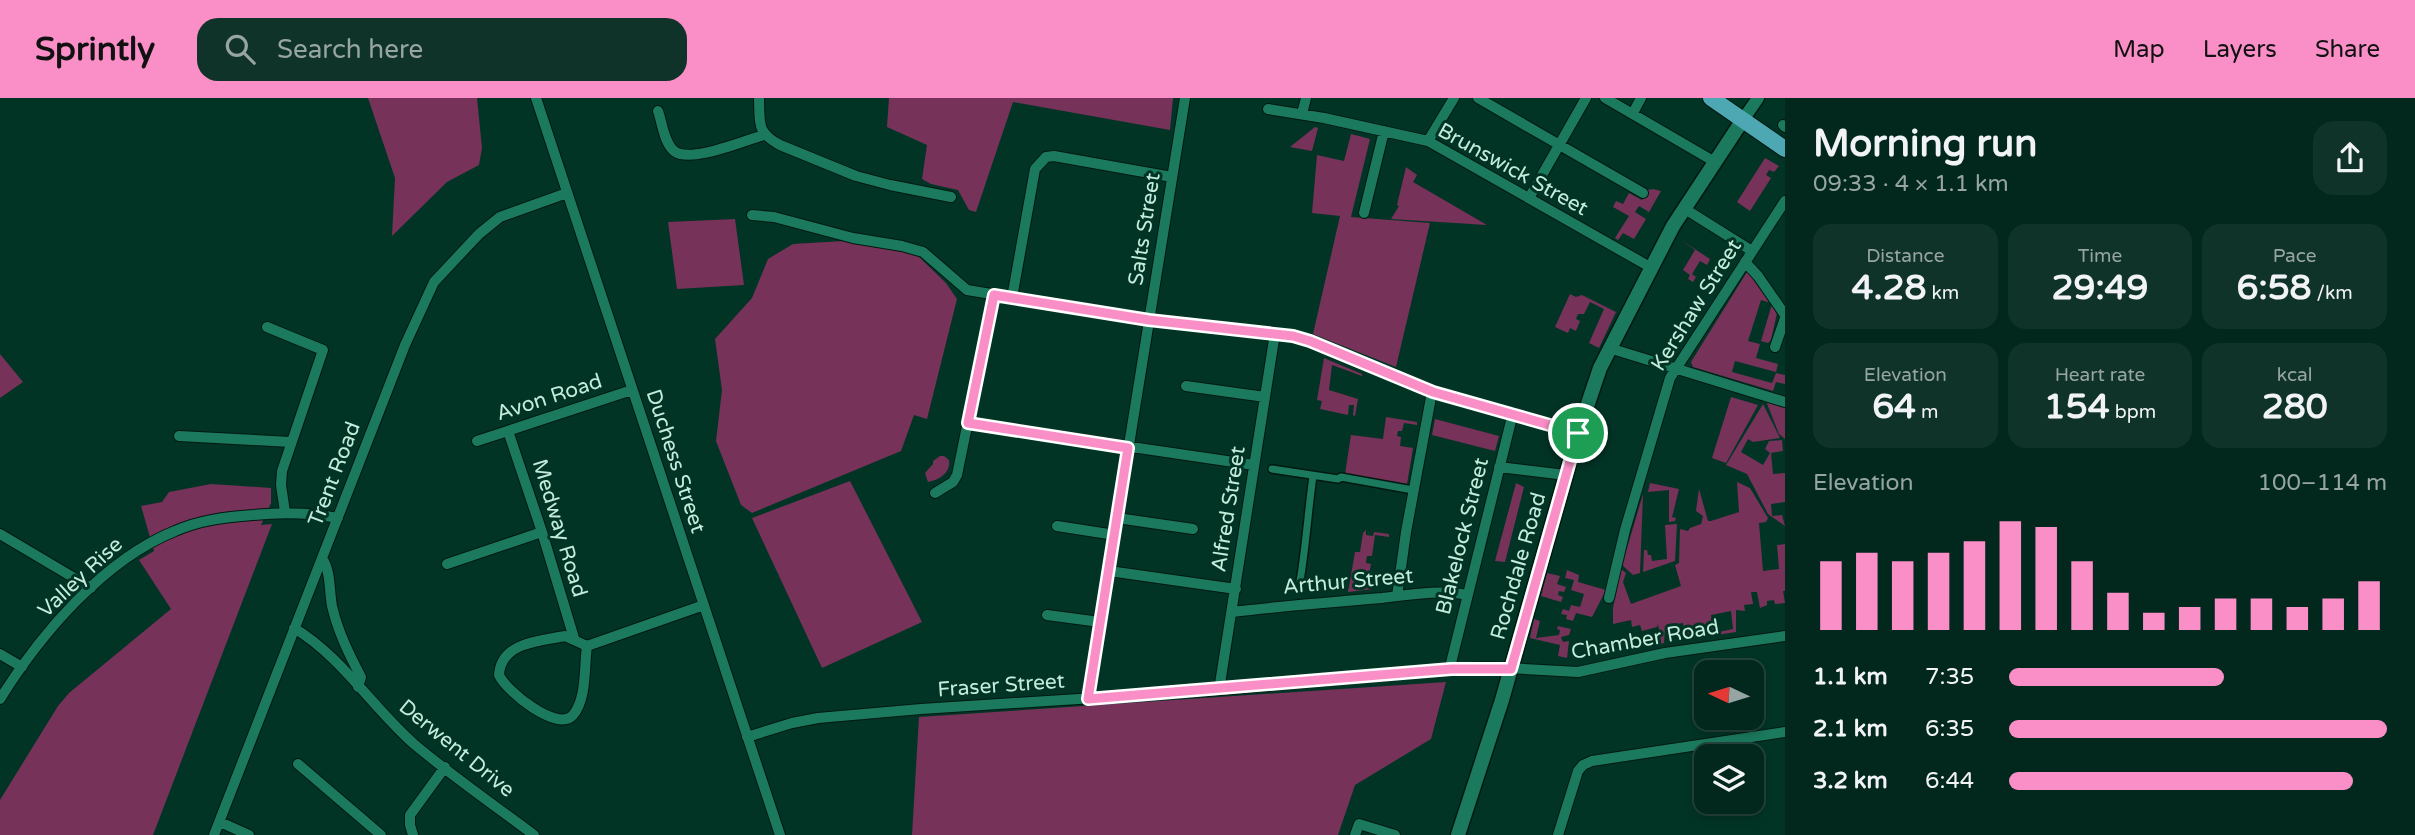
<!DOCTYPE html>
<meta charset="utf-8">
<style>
:root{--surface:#02271c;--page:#103329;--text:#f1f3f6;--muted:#96a5a3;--line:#23443b;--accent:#fa8fc8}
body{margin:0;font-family:"Varela Round",sans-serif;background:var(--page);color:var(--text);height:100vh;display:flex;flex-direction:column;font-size:26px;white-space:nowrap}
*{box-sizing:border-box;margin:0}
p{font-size:23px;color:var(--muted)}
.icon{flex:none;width:38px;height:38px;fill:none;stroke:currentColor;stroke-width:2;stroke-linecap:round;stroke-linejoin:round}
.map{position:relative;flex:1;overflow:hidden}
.side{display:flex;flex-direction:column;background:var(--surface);width:630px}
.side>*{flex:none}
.needle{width:46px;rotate:274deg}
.buttons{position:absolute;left:1694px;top:562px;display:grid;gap:14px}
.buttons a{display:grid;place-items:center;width:70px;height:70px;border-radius:14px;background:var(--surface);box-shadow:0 4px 10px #0003,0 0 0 2px var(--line);font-size:35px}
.pin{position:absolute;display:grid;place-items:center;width:60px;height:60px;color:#fff;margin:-30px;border:4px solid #fff;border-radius:50%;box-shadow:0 2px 7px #0007}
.round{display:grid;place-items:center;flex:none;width:74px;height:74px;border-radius:21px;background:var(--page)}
.headline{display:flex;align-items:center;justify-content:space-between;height:119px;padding:0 28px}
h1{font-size:38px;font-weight:700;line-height:52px}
.stats{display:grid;grid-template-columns:repeat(3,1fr);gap:10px;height:119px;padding:7px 28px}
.stats div{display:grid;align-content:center;border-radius:18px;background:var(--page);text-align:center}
.stats b{font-size:35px;font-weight:700}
.stats small{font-size:19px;font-weight:400}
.stats p{font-size:19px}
.chart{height:196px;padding:14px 28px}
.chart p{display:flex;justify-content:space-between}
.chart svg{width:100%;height:126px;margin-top:7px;stroke:var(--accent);stroke-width:6}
ul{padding:0 28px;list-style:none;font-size:23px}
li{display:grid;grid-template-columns:112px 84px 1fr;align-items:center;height:52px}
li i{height:18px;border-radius:9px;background:var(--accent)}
header{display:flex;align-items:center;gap:42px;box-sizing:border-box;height:98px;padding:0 35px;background:var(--accent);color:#111}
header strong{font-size:33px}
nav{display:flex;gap:38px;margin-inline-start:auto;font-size:24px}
.search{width:490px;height:63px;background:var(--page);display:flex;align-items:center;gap:18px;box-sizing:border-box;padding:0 24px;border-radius:21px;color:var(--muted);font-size:26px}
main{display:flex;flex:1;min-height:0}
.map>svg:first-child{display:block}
</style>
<header>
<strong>Sprintly</strong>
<div class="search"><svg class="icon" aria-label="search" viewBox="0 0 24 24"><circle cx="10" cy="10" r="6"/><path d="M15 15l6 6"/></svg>Search here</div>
<nav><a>Map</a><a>Layers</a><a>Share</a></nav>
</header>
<main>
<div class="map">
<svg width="1785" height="737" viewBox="0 0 1785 737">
<rect width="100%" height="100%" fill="#023426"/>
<path fill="#773259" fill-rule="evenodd" d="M 368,0 L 477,0 L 482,50 L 479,67 L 447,84 L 392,138 L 395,80 Z
M 889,0 L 1173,0 L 1170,32 L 1013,4 L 976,114 L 969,112 L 958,92 L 931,86 L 922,81 L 927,47 L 887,29 Z
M 1315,29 L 1318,30 L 1312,53 L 1290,49 Z
M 1351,36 L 1370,41 L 1351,119 L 1430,125 L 1396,269 L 1313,236 L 1340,118 L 1312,115 L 1317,57 L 1344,63 Z
M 1765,60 L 1779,68 L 1774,74 L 1769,72 L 1766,77 L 1771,80 L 1750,113 L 1737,104 Z
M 1406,69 L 1417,77 L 1413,84 L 1487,127 L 1391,121 L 1399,108 L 1397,107 Z
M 1653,91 L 1661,93 L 1649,114 L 1639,108 L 1635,114 L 1646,121 L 1634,141 L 1623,135 L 1618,142 L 1615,140 L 1629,118 L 1613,109 L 1616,103 L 1623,106 L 1629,95 L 1642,102 L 1648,92 Z
M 735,121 L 744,187 L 677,191 L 668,124 Z
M 1681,142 L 1710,161 L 1707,167 L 1700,163 L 1692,176 L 1696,179 L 1693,184 L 1688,181 L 1690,177 L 1683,172 L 1695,152 Z
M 844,143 L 915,155 L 946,185 L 957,201 L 927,321 L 914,317 L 901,353 L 752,415 L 741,407 L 716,343 L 722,292 L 715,241 L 752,200 L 768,161 L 793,146 Z
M 1747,174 L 1751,175 L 1771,205 L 1761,202 L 1748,243 L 1760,246 L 1756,260 L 1778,266 L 1776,274 L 1735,263 L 1732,274 L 1772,285 L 1776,275 L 1785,277 L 1785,286 L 1776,284 L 1773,293 L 1693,269 L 1691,264 Z
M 1570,196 L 1576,199 L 1582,197 L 1616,214 L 1599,250 L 1589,245 L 1604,211 L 1590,204 L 1584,216 L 1578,216 L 1576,221 L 1580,223 L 1576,233 L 1570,230 L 1568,235 L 1555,229 Z
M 1772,206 L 1777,215 L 1771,242 L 1768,245 L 1761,243 Z
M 0,256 L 23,284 L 0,300 Z
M 1324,260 L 1362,276 L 1362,278 L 1332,267 L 1329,292 L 1358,301 L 1355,318 L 1353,317 L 1354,307 L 1349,307 L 1348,317 L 1320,311 L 1322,303 L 1317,302 Z
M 1731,299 L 1758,307 L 1726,365 L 1712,360 Z
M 1766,303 L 1785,309 L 1785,341 L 1779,336 Z
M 1763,306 L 1780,340 L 1753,344 L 1748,341 L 1741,354 L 1763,367 L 1770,355 L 1765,351 L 1769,343 L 1782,342 L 1783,353 L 1771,355 L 1773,376 L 1785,375 L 1785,404 L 1771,406 L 1772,418 L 1782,417 L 1785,428 L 1768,416 L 1747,376 L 1726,367 Z
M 1386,319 L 1417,324 L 1417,327 L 1404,325 L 1402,333 L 1398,333 L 1397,338 L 1401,339 L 1400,348 L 1413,350 L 1407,386 L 1345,376 L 1351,337 L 1383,341 Z
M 1435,321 L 1499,338 L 1495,353 L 1432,337 Z
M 940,358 L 944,358 L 949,362 C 951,375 939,382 928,384 L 925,375 L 933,366 L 933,363 Z
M 850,383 L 922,524 L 822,570 L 752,420 Z
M 1737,384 L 1750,390 L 1768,420 L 1766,424 L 1759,425 L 1763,473 L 1779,471 L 1777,447 L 1785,446 L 1785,493 L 1783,493 L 1785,505 L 1775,506 L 1774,502 L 1767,503 L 1767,507 L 1760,510 L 1757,494 L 1751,494 L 1753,506 L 1744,507 L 1745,513 L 1736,512 L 1736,534 L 1677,543 L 1676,540 L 1685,538 L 1683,525 L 1665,528 L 1664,545 L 1652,548 L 1651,545 L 1661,543 L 1658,526 L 1657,529 L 1642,533 L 1640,527 L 1632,529 L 1631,522 L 1613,526 L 1613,510 L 1621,471 L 1626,475 L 1623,484 L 1631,506 L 1681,488 L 1675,467 L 1679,465 L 1680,431 L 1688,433 L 1690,430 L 1701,426 L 1703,418 L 1696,413 L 1699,391 L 1708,423 L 1711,423 L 1739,414 ZM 1731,513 L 1733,531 L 1714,535 L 1711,517 Z
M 1516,385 L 1524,389 L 1505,464 L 1495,463 Z
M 1650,385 L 1679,391 L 1672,419 L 1676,420 L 1675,423 L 1669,424 L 1669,392 L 1648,394 Z
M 211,386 L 271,390 L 271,405 L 261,427 L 272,426 L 153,737 L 0,737 L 0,702 L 58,608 L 69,595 L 171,511 L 139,462 L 154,453 L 141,408 L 162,404 L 169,394 Z
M 1643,396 L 1640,475 L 1633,477 L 1622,467 Z
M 1677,426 L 1675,463 L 1643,474 L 1644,452 L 1647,452 L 1648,457 L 1651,457 L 1652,463 L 1667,461 L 1665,427 Z
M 1366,432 L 1366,437 L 1373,438 L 1374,434 L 1389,436 L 1389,439 L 1375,437 L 1372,458 L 1367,458 L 1366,465 L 1371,466 L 1368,482 L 1374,484 L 1373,491 L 1348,494 L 1355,454 L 1360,454 L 1363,435 Z
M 1567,472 L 1579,477 L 1578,484 L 1606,492 L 1592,519 L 1576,515 L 1573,523 L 1566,521 L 1567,517 L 1561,516 L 1563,511 L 1569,513 L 1571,507 L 1580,509 L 1584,496 L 1571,492 L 1574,482 L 1565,480 Z
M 1547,475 L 1560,478 L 1557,486 L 1566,489 L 1564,494 L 1559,493 L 1558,497 L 1563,499 L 1561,504 L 1541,498 Z
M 1534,521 L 1540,523 L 1536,540 L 1559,537 L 1560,532 L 1557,531 L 1558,528 L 1571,531 L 1569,537 L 1561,539 L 1563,544 L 1569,543 L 1567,560 L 1558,558 L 1560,547 L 1530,540 Z
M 1446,584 L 1431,641 L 1355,687 L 1338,737 L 912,737 L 919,619 Z"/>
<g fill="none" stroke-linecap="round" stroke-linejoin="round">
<g stroke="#001910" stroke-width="10">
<path id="pedestrian" d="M 1272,371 L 1338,381 L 1341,379 L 1413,392
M 1300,483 C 1306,448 1308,413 1313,378"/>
</g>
<g stroke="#001910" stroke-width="12">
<path id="minor" d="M 536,0 L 780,737
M 759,0 C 760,25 756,34 780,47 L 856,78 L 890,87 L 951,99
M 1478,0 L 1643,95
M 1605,0 L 1715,64
M 1268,11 L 1324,20 L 1428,43 L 1650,169
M 658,13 C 662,24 664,45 674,53 C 690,66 745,42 764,37
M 1633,15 L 1641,0
M 1302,16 L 1306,0
M 1783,27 L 1785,29
M 1428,43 L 1454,0
M 1529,100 L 1586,0
M 1685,111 L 1752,153
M 1364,115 L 1384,33
M 752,117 L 774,119 L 853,140 L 902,148 L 923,154 L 967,192 L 1149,222 L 1293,238 L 1310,243 L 1432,294 L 1578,335
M 1745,164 L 1758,178 L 1785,217
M 1012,200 L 1035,71 L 1046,59 L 1054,58 L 1172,79
M 267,229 L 323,252 L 282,373 L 281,387 L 285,414
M 1775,249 L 1785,220
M 1609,250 L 1785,304
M 1186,288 L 1265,299
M 968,325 L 1254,367
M 508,333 L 542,434 L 574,540
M 179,338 L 291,344
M 477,343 L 632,292
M 1499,369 L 1566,377
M 935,395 L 953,384 L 957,377 L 994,197
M 1117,420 L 1193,431
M 1057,428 L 1115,437
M 0,436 L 91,490
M 322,460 C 331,473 329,492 332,508 C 338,534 349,556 361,579 L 358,589
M 447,466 L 542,434
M 1109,473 L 1236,491
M 1397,498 L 1406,434 L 1432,294
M 1609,500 L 1625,432 L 1670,280 L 1785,103
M 1232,514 C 1282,508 1332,504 1382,500 C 1408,497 1441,491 1467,497
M 1047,517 L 1100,524
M 294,530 C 342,559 372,609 414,646 C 452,678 494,707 534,737
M 565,538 L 587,548 C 584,568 587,601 573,617 C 558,635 506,593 499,577 C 501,544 540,543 565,538 Z
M 587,548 L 704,507
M 0,556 L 22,569
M 1451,571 L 1451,565 L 1513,315
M 1219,592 L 1275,235
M 0,601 C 40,537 103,462 175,433 C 200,422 226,419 253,417 C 282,414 308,414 338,420
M 1088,601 L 1185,0
M 747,639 L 792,625 L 818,620 L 921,611 L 1219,592 L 1451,571 L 1488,569 L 1578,574 L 1665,555 L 1785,538
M 298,666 L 381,737
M 220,724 L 249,737
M 214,737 L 405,247 L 434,184 L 479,136 L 500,119 L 567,95
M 413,737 L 410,727 L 410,717 L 445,669
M 1355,737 L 1359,726 L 1395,737
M 1558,737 L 1578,673 L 1583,667 L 1592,663 L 1785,634"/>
</g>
<g stroke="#001910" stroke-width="15">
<path id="tertiary" d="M 1742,23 L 1758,0"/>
</g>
<g stroke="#001910" stroke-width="17">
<path id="secondary" d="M 1458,737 L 1502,602 L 1578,335 L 1600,270 L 1673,128 L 1742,23"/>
</g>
<g stroke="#001910" stroke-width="18">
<path id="primary" d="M 1711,0 L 1785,51"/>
</g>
<use href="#pedestrian" stroke="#1b795d" stroke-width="7"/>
<use href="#minor" stroke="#1b795d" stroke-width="10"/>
<use href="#tertiary" stroke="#1b795d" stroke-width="12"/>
<use href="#secondary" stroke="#1b795d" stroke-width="14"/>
<use href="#primary" stroke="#4da8b3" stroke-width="16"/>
</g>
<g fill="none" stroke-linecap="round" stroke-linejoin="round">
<g stroke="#fff" stroke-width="14">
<path id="route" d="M 994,197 L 1149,222 L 1293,238 L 1310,243 L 1433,294 L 1578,335 L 1511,571 L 1451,571 L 1088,601 L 1128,350 L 968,325 Z"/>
</g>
<use href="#route" stroke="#fa8fc8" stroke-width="9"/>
</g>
<g text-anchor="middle" stroke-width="6" stroke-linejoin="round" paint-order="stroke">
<g font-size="21" fill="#c3ecdb" stroke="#023426">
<text transform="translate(1513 71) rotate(29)" y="7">Brunswick Street</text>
<text transform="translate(1144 131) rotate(-81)" y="7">Salts Street</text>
<text transform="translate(1696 207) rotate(-58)" y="7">Kershaw Street</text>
<text transform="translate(549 299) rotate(-18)" y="7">Avon Road</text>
<text transform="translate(676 363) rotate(72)" y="7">Duchess Street</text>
<text transform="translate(334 376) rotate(-69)" y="7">Trent Road</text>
<text transform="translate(1228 411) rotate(-81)" y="7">Alfred Street</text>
<text transform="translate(560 430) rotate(73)" y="7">Medway Road</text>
<text transform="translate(1462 438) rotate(-76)" y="7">Blakelock Street</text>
<text transform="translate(1518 468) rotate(-74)" y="7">Rochdale Road</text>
<text transform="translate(80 479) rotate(-43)" y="7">Valley Rise</text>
<text transform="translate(1348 483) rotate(-5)" y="7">Arthur Street</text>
<text transform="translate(1645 541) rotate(-10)" y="7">Chamber Road</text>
<text transform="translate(1001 587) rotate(-4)" y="7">Fraser Street</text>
<text transform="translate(457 650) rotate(39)" y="7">Derwent Drive</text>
</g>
</g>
</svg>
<div class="buttons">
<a><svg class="needle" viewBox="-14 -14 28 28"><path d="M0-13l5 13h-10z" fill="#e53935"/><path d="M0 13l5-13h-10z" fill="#96a5a3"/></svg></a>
<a><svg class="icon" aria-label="layers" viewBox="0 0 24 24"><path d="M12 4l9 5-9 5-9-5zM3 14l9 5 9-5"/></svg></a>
</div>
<div class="pin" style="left:1578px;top:335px;background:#1e9e55"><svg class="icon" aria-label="arrive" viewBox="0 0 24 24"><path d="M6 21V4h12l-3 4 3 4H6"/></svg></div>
</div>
<section class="side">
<div class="headline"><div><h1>Morning run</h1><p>09:33 · 4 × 1.1 km</p></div><a class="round"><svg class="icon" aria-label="share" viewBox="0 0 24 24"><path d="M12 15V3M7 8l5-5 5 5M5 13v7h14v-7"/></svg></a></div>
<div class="stats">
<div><p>Distance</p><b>4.28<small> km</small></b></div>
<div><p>Time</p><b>29:49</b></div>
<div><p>Pace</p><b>6:58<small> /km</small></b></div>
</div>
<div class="stats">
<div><p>Elevation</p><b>64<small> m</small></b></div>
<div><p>Heart rate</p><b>154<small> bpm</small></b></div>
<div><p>kcal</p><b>280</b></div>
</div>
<div class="chart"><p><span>Elevation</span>100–114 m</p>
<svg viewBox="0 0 160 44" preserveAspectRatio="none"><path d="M5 44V20M15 44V17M25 44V20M35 44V17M45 44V13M55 44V6M65 44V8M75 44V20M85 44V31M95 44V38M105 44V36M115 44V33M125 44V33M135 44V36M145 44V33M155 44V27"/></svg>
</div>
<ul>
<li><b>1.1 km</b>7:35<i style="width:57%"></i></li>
<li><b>2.1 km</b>6:35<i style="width:100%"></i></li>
<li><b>3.2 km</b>6:44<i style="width:91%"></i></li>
</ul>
</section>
</main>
